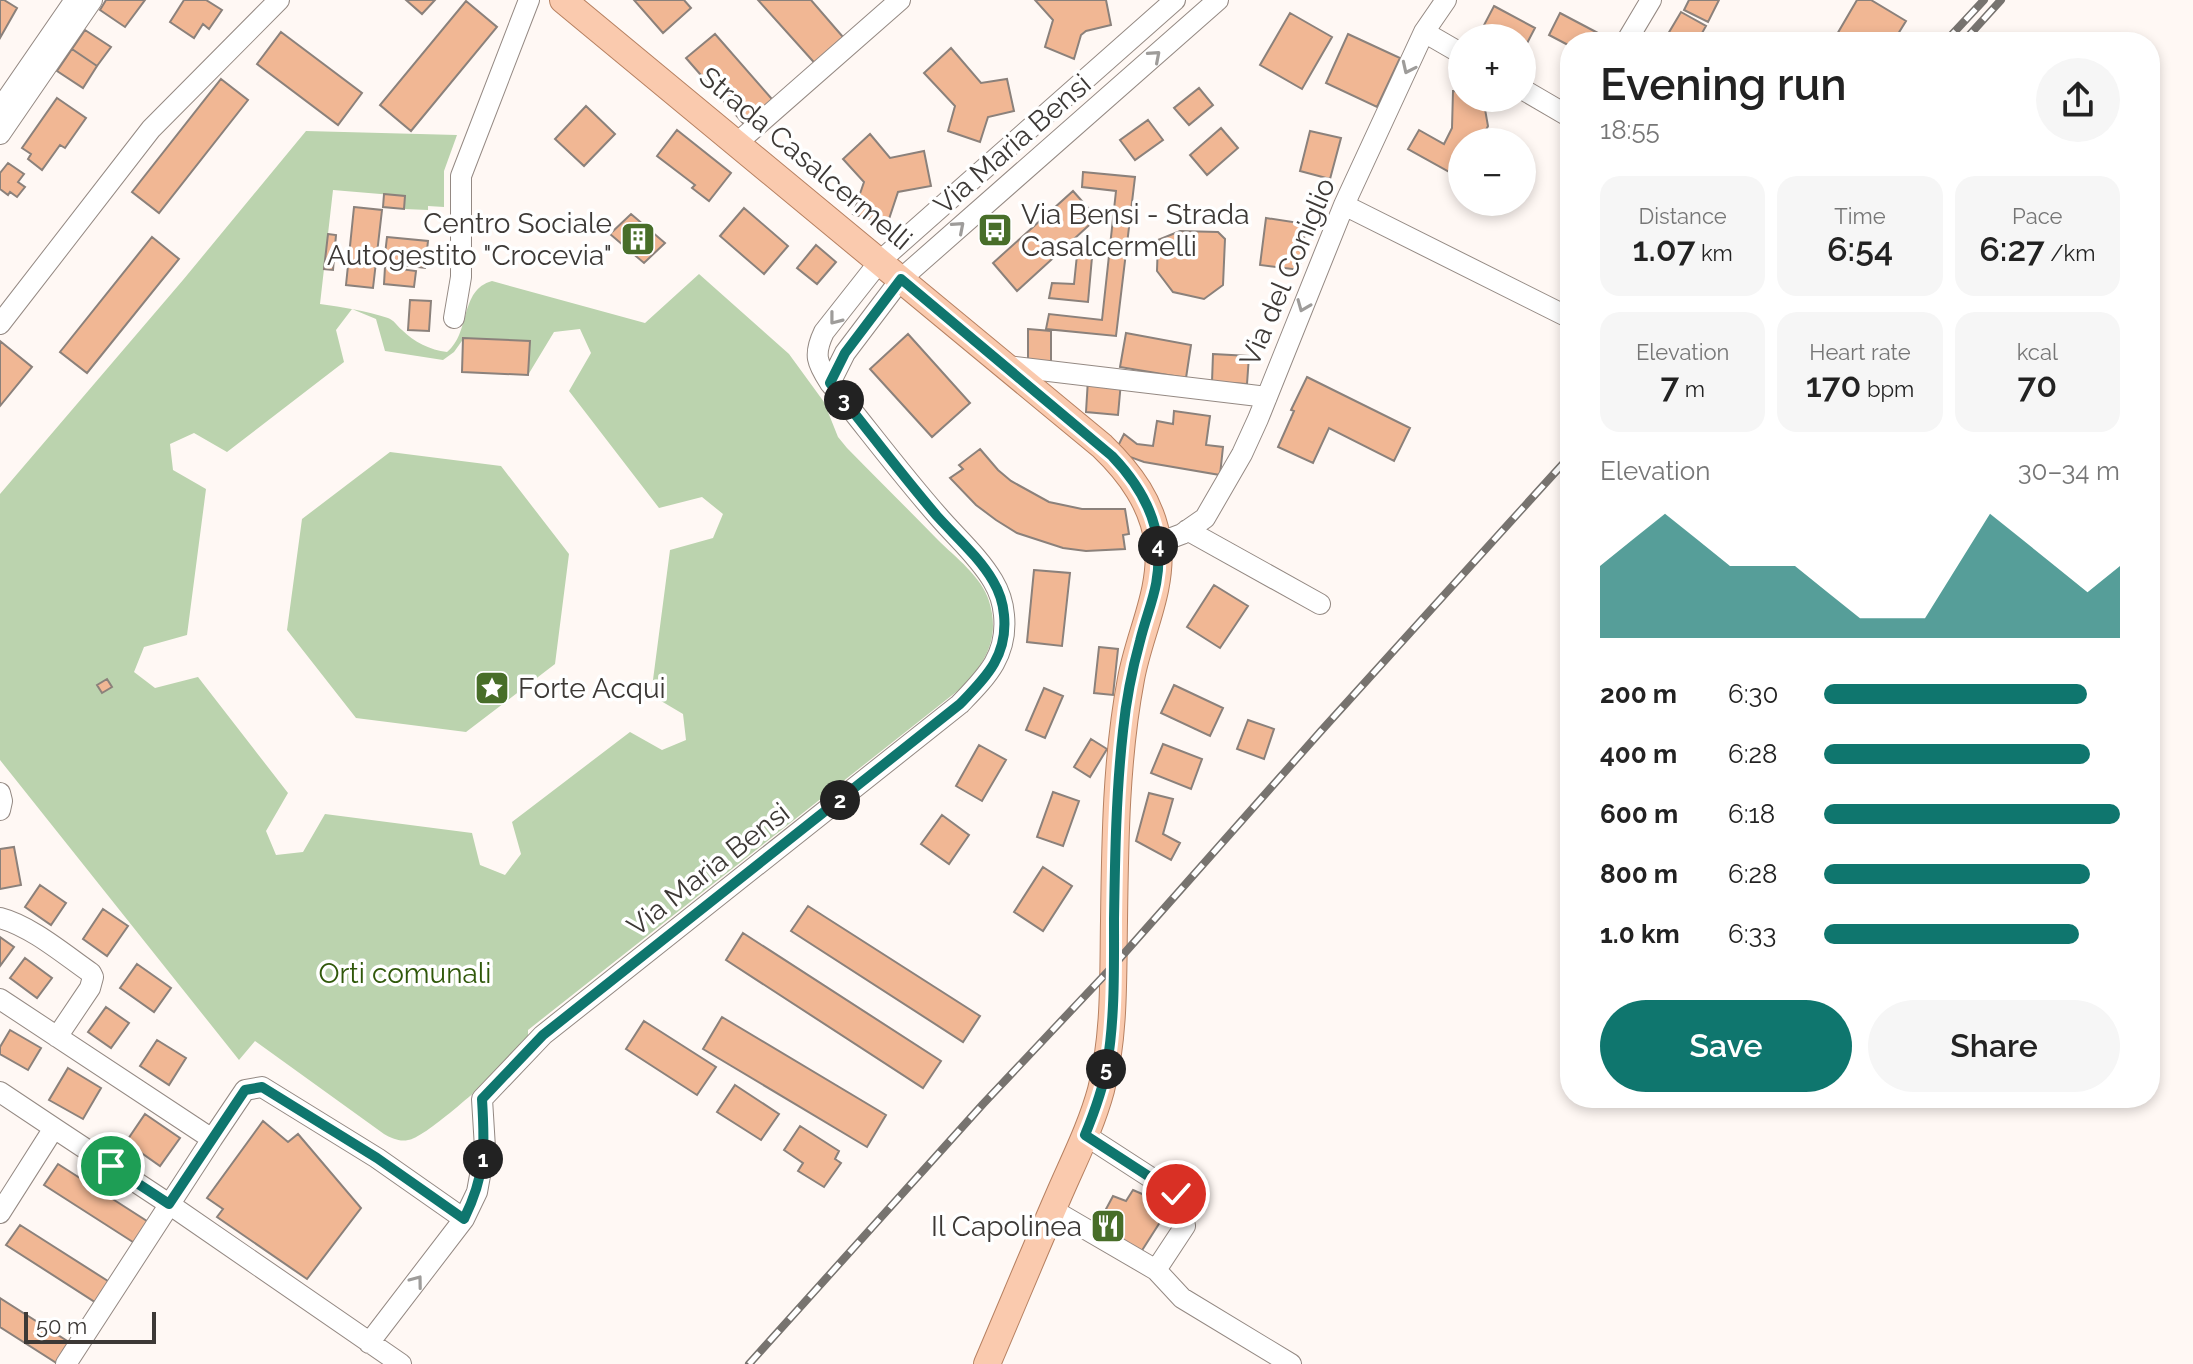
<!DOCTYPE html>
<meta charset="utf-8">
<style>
:root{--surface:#fff;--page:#f6f6f6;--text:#222;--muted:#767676;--accent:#0f766e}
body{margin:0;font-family:Raleway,sans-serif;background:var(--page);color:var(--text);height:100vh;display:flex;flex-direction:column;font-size:30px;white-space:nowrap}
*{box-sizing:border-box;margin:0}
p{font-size:26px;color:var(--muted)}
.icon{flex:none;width:44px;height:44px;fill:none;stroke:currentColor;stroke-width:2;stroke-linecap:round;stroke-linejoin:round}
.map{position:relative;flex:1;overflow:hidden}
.details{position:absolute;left:1560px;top:32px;width:600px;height:1076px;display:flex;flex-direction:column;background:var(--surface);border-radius:32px;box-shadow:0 4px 12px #0003}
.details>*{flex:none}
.tools{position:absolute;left:1448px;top:24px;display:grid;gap:16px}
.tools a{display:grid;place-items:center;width:88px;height:88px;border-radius:50%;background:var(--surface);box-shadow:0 4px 12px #0003;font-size:40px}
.scale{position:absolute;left:24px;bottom:20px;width:132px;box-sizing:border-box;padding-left:8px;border:4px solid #3d3936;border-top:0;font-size:22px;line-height:28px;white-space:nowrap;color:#3d3936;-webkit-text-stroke:6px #fff;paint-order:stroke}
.pin{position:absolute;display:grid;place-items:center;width:68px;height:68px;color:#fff;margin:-34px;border:4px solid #fff;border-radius:50%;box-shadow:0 2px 8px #0007}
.km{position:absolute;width:40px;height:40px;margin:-20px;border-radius:50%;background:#222;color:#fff;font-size:22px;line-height:40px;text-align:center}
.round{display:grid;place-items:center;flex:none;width:84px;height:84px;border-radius:42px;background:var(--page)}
.summary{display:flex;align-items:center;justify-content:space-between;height:136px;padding:0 40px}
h1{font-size:44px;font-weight:600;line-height:60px}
.figures{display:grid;grid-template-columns:repeat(3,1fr);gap:12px;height:136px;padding:8px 40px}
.figures div{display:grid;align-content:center;border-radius:20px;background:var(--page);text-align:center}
.figures b{font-size:34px;font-weight:600}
.figures small{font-size:22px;font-weight:400}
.figures p{font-size:22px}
.chart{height:224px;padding:16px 40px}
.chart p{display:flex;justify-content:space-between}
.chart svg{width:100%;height:144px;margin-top:8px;fill:var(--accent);opacity:.7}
.cta{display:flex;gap:16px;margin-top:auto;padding:16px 40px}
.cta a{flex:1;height:92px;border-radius:48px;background:var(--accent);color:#fff;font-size:32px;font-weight:600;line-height:92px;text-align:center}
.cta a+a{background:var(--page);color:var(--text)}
ul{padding:0 40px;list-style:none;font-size:26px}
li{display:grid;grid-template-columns:128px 96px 1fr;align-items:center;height:60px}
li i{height:20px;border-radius:10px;background:var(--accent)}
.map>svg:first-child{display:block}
</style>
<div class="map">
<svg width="2193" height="1364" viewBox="0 0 2193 1364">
<rect width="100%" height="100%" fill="#fff8f4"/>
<path fill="#bbd3ae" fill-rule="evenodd" d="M 306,131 L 457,135 L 444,171 L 444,207 L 428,206 L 428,210 L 404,209 L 404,196 L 333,190 L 320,304 C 343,307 366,311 388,318 C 394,320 397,326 402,330 C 414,342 430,350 447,352 C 471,333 459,290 492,281 L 645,323 L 699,274 L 789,354 L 824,402 L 838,437 L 847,448 C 877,479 908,509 938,540 C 955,557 982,577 989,601 C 1000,636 987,660 965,685 L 528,1030 L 528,1044 C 507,1062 429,1137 408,1140 C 400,1142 391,1138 384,1134 L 255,1041 L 239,1060 L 0,760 L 0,494 L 183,280 ZM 352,309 L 376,319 L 385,351 L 443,360 L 454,352 L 464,338 L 530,341 L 528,375 L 554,332 L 580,329 L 591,353 L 569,391 L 659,508 L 702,497 L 723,514 L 713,538 L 670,550 L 651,695 L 683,714 L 686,740 L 662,750 L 630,732 L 512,822 L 521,854 L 505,875 L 480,865 L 472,833 L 325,814 L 303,852 L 276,855 L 266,831 L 288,793 L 198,677 L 155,688 L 134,672 L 144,647 L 187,635 L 206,489 L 173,470 L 170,444 L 194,433 L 227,452 L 344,362 L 336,330 Z
M 390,452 L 501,466 L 569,554 L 555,664 L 466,732 L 356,718 L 287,630 L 302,519 Z"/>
<path fill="#f1b794" stroke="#8b817b" stroke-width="2" d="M 0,0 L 4,0 L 17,8 L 0,38 Z
M 106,0 L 145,0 L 125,27 L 100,10 Z
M 184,0 L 206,0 L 222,10 L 209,29 L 203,24 L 194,38 L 170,22 Z
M 406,0 L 435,0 L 422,14 Z
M 634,0 L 684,0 L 691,8 L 663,33 Z
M 758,0 L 811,0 L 849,44 L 820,69 Z
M 1035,0 L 1106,0 L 1111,25 L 1086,31 L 1081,35 L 1074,59 L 1045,47 L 1053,20 Z
M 1689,0 L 1719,0 L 1708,22 L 1684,10 Z
M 1857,0 L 1871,0 L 1906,21 L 1893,42 L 1846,42 L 1836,36 Z
M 466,1 L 497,27 L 411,131 L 380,105 Z
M 1494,6 L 1535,28 L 1524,49 L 1522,38 L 1504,38 L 1483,27 Z
M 1681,12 L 1706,26 L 1697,42 L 1681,42 L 1668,34 Z
M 1290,13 L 1332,37 L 1302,89 L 1260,65 Z
M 1560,13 L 1615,42 L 1570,42 L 1570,46 L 1549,35 Z
M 85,30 L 111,47 L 97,66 L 72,49 Z
M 281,32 L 362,93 L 338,125 L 257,64 Z
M 715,34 L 778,106 L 750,131 L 686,58 Z
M 1348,34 L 1400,58 L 1377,107 L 1326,83 Z
M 951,48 L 981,83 L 1007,79 L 1014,111 L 988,117 L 980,142 L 948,131 L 955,106 L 924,73 Z
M 72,49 L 97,66 L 83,88 L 57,71 Z
M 221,79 L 248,100 L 159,213 L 132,192 Z
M 1199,88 L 1213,105 L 1189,125 L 1174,108 Z
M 1453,91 L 1462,92 L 1462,98 L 1483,98 L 1488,126 L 1480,142 L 1462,142 L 1462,179 L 1408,149 L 1419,130 L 1444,144 L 1452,128 Z
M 57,98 L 86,118 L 65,148 L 60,145 L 42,170 L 28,159 L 31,154 L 22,148 Z
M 586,106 L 615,134 L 584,166 L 555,139 Z
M 1148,120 L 1163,140 L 1135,160 L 1120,140 Z
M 1221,128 L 1238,148 L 1207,175 L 1190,155 Z
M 677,130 L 731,173 L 709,201 L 692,188 L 695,185 L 657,156 Z
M 1310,131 L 1341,138 L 1330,179 L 1300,171 Z
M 870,134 L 890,158 L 924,151 L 931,186 L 898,192 L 887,225 L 853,214 L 864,182 L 843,159 Z
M 8,163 L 24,174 L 18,182 L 25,187 L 17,197 L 10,192 L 8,195 L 0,189 L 0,173 Z
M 1083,172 L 1135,177 L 1116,336 L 1046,329 L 1049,314 L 1102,320 L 1116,191 L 1082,187 Z
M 1073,191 L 1097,218 L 1017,291 L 993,263 Z
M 384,194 L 405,196 L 404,209 L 383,207 Z
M 354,207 L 382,210 L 373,288 L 346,285 Z
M 744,208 L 788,246 L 764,274 L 720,236 Z
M 631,214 L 665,243 L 644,263 L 610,234 Z
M 1266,218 L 1306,224 L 1300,270 L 1260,265 Z
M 1180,231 L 1218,232 L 1225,239 L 1223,285 L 1204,299 L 1173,292 L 1157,271 L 1158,240 Z
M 328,234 L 336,235 L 333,270 L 324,269 Z
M 152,237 L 179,259 L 87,373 L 60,352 Z
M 387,237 L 428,241 L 425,268 L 384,263 Z
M 816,245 L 836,262 L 817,284 L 797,268 Z
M 1077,255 L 1092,257 L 1088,302 L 1049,298 L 1052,283 L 1074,284 Z
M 385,267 L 416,271 L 414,287 L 384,284 Z
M 410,300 L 431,301 L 429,331 L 408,330 Z
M 1028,329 L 1051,331 L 1051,364 L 1028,364 Z
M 1126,333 L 1191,345 L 1186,378 L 1120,367 Z
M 908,334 L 970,403 L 932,437 L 870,369 Z
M 463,338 L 530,341 L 528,375 L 462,372 Z
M 0,341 L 32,367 L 0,406 Z
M 1213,354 L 1249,356 L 1247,384 L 1212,382 Z
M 1307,377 L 1410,428 L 1394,461 L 1329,428 L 1313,463 L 1278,447 L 1294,411 L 1291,410 Z
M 1088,379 L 1121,382 L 1118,415 L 1086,412 Z
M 1174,411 L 1210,416 L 1206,445 L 1223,447 L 1220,475 L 1144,462 L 1130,457 L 1118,446 L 1124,434 L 1137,444 L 1153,446 L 1157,421 L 1173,424 Z
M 980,449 L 998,470 L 1011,481 L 1049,502 L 1082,509 L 1125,509 L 1129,534 L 1123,535 L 1125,549 L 1086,551 L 1063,548 L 1017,533 L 996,520 L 976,505 L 950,478 L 963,469 L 959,465 Z
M 1034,570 L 1070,573 L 1062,646 L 1027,642 Z
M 1214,585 L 1248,606 L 1220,648 L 1187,627 Z
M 1099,647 L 1118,649 L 1113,695 L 1094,693 Z
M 107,679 L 112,687 L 102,693 L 97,685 Z
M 1174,685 L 1223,708 L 1210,736 L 1161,713 Z
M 1044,688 L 1063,696 L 1045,738 L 1026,730 Z
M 1248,720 L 1274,729 L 1264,759 L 1237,749 Z
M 1091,739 L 1107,749 L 1090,777 L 1074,767 Z
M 1163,744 L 1202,759 L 1191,789 L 1151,773 Z
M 979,745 L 1006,760 L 982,801 L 956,786 Z
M 1053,792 L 1079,801 L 1063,846 L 1037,837 Z
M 1149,793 L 1173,799 L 1163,834 L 1180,843 L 1171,860 L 1136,841 Z
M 942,815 L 969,835 L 949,864 L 921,844 Z
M 14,847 L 21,885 L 0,889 L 0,849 Z
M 1043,867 L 1072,886 L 1043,931 L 1014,912 Z
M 40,885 L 66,903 L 51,925 L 25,907 Z
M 808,906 L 980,1016 L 963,1042 L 791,931 Z
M 103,909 L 128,926 L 107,956 L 83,939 Z
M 743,933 L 941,1061 L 923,1088 L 726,960 Z
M 0,937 L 14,947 L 0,966 Z
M 25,958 L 52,978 L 37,998 L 10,978 Z
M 137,964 L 171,988 L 154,1012 L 120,988 Z
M 106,1007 L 129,1023 L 111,1048 L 88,1032 Z
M 722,1017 L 886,1115 L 867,1147 L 703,1049 Z
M 644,1021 L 716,1067 L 697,1095 L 626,1049 Z
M 10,1030 L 41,1048 L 28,1070 L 0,1054 L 0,1047 Z
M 157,1040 L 186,1058 L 169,1085 L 140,1066 Z
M 68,1068 L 101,1088 L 83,1119 L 49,1100 Z
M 735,1085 L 779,1114 L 761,1140 L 717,1112 Z
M 145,1114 L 180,1138 L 160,1166 L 126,1142 Z
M 263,1121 L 288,1142 L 298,1134 L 361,1208 L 307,1279 L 217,1217 L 223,1209 L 207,1198 Z
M 800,1126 L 839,1151 L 835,1159 L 841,1163 L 824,1187 L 798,1171 L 803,1163 L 784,1150 Z
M 58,1164 L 150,1223 L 136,1244 L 44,1185 Z
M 1133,1190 L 1156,1200 L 1150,1212 L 1162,1219 L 1141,1252 L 1097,1226 L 1113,1196 L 1126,1201 Z
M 20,1225 L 111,1283 L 98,1304 L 6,1245 Z
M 0,1298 L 72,1344 L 58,1364 L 0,1327 Z"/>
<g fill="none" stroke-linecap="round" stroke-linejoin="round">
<g stroke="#948983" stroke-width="22">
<path id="minor" d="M 1424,32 L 1462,54
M 1626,42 L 1651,0
M 1522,89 L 1570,117
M 0,109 L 75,0
M 0,134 L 92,0
M 737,143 L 900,0
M 1344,205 L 1570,318
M 454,318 L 461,277 L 461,176 L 529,0
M 0,324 L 151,129 L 279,0
M 1007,366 L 1267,397
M 830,383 L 845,353 L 901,279 L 1218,0
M 1187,530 L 1320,604
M 1158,543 L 1182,534 L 1205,518 L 1242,454 L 1258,419 L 1344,205 L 1424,32 L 1446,0
M 0,793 L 2,801 L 0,810
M 0,918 C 31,926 65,955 91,973 L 93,977 L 90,988 L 57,1037
M 0,999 L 212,1139 L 245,1090 L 262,1087 L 377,1158 L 464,1219
M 0,1092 L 54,1128
M 1053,1210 L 1156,1270 L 1185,1226 L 1176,1194 L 1085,1135
M 0,1213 L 54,1128 L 169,1204 L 401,1364
M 1156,1270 L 1182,1298 L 1291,1364
M 369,1343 L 464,1219 L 477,1192 L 485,1148 L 482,1099 L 543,1035 L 960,704 C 986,677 1008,656 1004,615 C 1003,603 999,591 993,581 C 979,557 956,537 938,516 C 900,473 866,427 830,383 C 817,363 813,355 824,332 L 880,261 L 1175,0
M 66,1364 L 212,1139"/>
</g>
<g stroke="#b68061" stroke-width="28">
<path id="major" d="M 563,0 L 1102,446 C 1130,473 1153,504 1158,544 C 1163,591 1139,634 1131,679 C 1116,758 1115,841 1114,921 C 1113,977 1115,1035 1101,1090 C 1091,1127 1073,1162 1058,1197 C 1034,1252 1011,1308 987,1364"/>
</g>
<use href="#minor" stroke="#fff" stroke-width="20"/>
<use href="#major" stroke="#facaae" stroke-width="26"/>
<g stroke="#77736f" stroke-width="8">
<path id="rail" d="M 1945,42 L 1984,0
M 1963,42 L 2001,0
M 749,1364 L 983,1104 L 1114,965 L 1321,731 L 1570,456"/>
</g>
<use href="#rail" stroke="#fff" stroke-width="5" stroke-dasharray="15" stroke-linecap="butt"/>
</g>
<defs><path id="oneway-chevron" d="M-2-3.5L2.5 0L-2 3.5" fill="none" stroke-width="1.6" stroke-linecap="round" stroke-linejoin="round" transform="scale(2)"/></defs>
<g stroke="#9e9c9a">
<use href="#oneway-chevron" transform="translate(1155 56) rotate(-41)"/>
<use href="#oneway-chevron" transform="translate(1408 68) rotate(115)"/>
<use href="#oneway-chevron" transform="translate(959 227) rotate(-41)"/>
<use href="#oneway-chevron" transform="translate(1303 306) rotate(112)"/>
<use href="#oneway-chevron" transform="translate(835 319) rotate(128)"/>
<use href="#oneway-chevron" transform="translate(417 1281) rotate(-53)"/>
</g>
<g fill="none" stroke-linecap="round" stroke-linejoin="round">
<g stroke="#fff" stroke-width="16">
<path id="route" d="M 111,1166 L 169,1204 L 245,1090 L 262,1087 L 377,1158 L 464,1219 C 486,1174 485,1148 482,1099 L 543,1035 L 960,704 C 986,677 1008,656 1004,615 C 1003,603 999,591 993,581 C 979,557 956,537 937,516 C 900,473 866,427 830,383 L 845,353 L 901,279 L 1112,456 C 1136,481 1155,511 1158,546 C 1161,586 1149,605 1140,641 C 1132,670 1126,701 1123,731 C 1116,793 1115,857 1114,919 C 1114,967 1115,1018 1107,1065 C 1103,1089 1094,1113 1085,1135 L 1176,1194"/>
</g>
<use href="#route" stroke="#0f766e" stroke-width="10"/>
</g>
<defs>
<g id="bus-square" transform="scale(1.8)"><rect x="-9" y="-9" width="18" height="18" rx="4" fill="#486e29" stroke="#fff"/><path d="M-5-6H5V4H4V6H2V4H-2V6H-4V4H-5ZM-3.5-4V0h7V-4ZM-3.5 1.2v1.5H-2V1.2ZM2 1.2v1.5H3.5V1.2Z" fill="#fff"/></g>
<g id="building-square" transform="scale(1.8)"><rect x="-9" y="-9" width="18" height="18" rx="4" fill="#486e29" stroke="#fff"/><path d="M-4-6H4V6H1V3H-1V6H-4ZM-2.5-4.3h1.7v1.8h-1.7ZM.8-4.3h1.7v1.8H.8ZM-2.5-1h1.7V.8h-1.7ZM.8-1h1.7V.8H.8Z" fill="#fff"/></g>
<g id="sight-square" transform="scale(1.8)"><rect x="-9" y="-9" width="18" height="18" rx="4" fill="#486e29" stroke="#fff"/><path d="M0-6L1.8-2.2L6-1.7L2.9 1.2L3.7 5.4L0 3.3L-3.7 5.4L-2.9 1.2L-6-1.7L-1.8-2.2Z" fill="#fff"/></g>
<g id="restaurant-square" transform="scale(1.8)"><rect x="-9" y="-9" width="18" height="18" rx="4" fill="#486e29" stroke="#fff"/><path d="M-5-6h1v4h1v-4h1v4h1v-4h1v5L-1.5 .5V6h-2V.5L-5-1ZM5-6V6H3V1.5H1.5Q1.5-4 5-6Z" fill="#fff"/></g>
</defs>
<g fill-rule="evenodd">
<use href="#bus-square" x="995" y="230"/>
<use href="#building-square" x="638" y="239"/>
<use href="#sight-square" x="492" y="688"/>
<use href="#restaurant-square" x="1108" y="1226"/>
</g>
<g text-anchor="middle" stroke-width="7" stroke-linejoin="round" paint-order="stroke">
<g font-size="28" fill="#3d3936" stroke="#fff">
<text transform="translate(1012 144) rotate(-41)" y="10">Via Maria Bensi</text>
<text transform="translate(806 158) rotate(40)" y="10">Strada Casalcermelli</text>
<text transform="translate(1287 272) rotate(-67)" y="10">Via del Coniglio</text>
<text transform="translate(708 869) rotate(-38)" y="10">Via Maria Bensi</text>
</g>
<g font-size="28" fill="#3d3936" stroke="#fff" text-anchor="start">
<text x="1021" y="224">Via Bensi - Strada<tspan x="1021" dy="32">Casalcermelli</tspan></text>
<text x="612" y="233" text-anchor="end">Centro Sociale<tspan x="612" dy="32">Autogestito "Crocevia"</tspan></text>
<text x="518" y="698">Forte Acqui</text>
<text x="1082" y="1236" text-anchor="end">Il Capolinea</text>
</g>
<g font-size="28" fill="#30580a" stroke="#fff">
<text x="405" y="983">Orti comunali</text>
</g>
</g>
</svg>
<div class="tools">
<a>+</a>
<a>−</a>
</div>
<div class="scale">50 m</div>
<div class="pin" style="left:111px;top:1166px;background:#1e9e55"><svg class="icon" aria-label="arrive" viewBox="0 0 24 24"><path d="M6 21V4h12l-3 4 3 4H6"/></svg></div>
<div class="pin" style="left:1176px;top:1194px;background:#d93025"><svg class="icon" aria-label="check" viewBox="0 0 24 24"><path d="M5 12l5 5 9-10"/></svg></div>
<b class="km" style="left:483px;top:1159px">1</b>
<b class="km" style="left:840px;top:800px">2</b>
<b class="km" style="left:844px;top:400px">3</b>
<b class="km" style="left:1158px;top:546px">4</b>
<b class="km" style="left:1106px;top:1069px">5</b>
<section class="details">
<div class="summary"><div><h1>Evening run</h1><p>18:55</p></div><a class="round"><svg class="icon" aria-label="share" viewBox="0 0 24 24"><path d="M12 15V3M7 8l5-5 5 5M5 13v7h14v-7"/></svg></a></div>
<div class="figures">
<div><p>Distance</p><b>1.07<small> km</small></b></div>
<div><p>Time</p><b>6:54</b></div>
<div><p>Pace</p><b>6:27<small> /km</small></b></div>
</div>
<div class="figures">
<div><p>Elevation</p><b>7<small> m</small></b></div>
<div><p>Heart rate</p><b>170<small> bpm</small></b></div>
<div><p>kcal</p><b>70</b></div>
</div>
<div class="chart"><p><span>Elevation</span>30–34 m</p>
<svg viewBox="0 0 160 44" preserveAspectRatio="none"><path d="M0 44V22L10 14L20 6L30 14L40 22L50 22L60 22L70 30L80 38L90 38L100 38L110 22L120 6L130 14L140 22L150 30L160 22V44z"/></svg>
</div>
<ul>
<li><b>200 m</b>6:30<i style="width:89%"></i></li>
<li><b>400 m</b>6:28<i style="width:90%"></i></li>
<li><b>600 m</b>6:18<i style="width:100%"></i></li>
<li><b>800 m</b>6:28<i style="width:90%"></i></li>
<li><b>1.0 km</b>6:33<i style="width:86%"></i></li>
</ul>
<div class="cta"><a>Save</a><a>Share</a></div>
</section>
</div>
